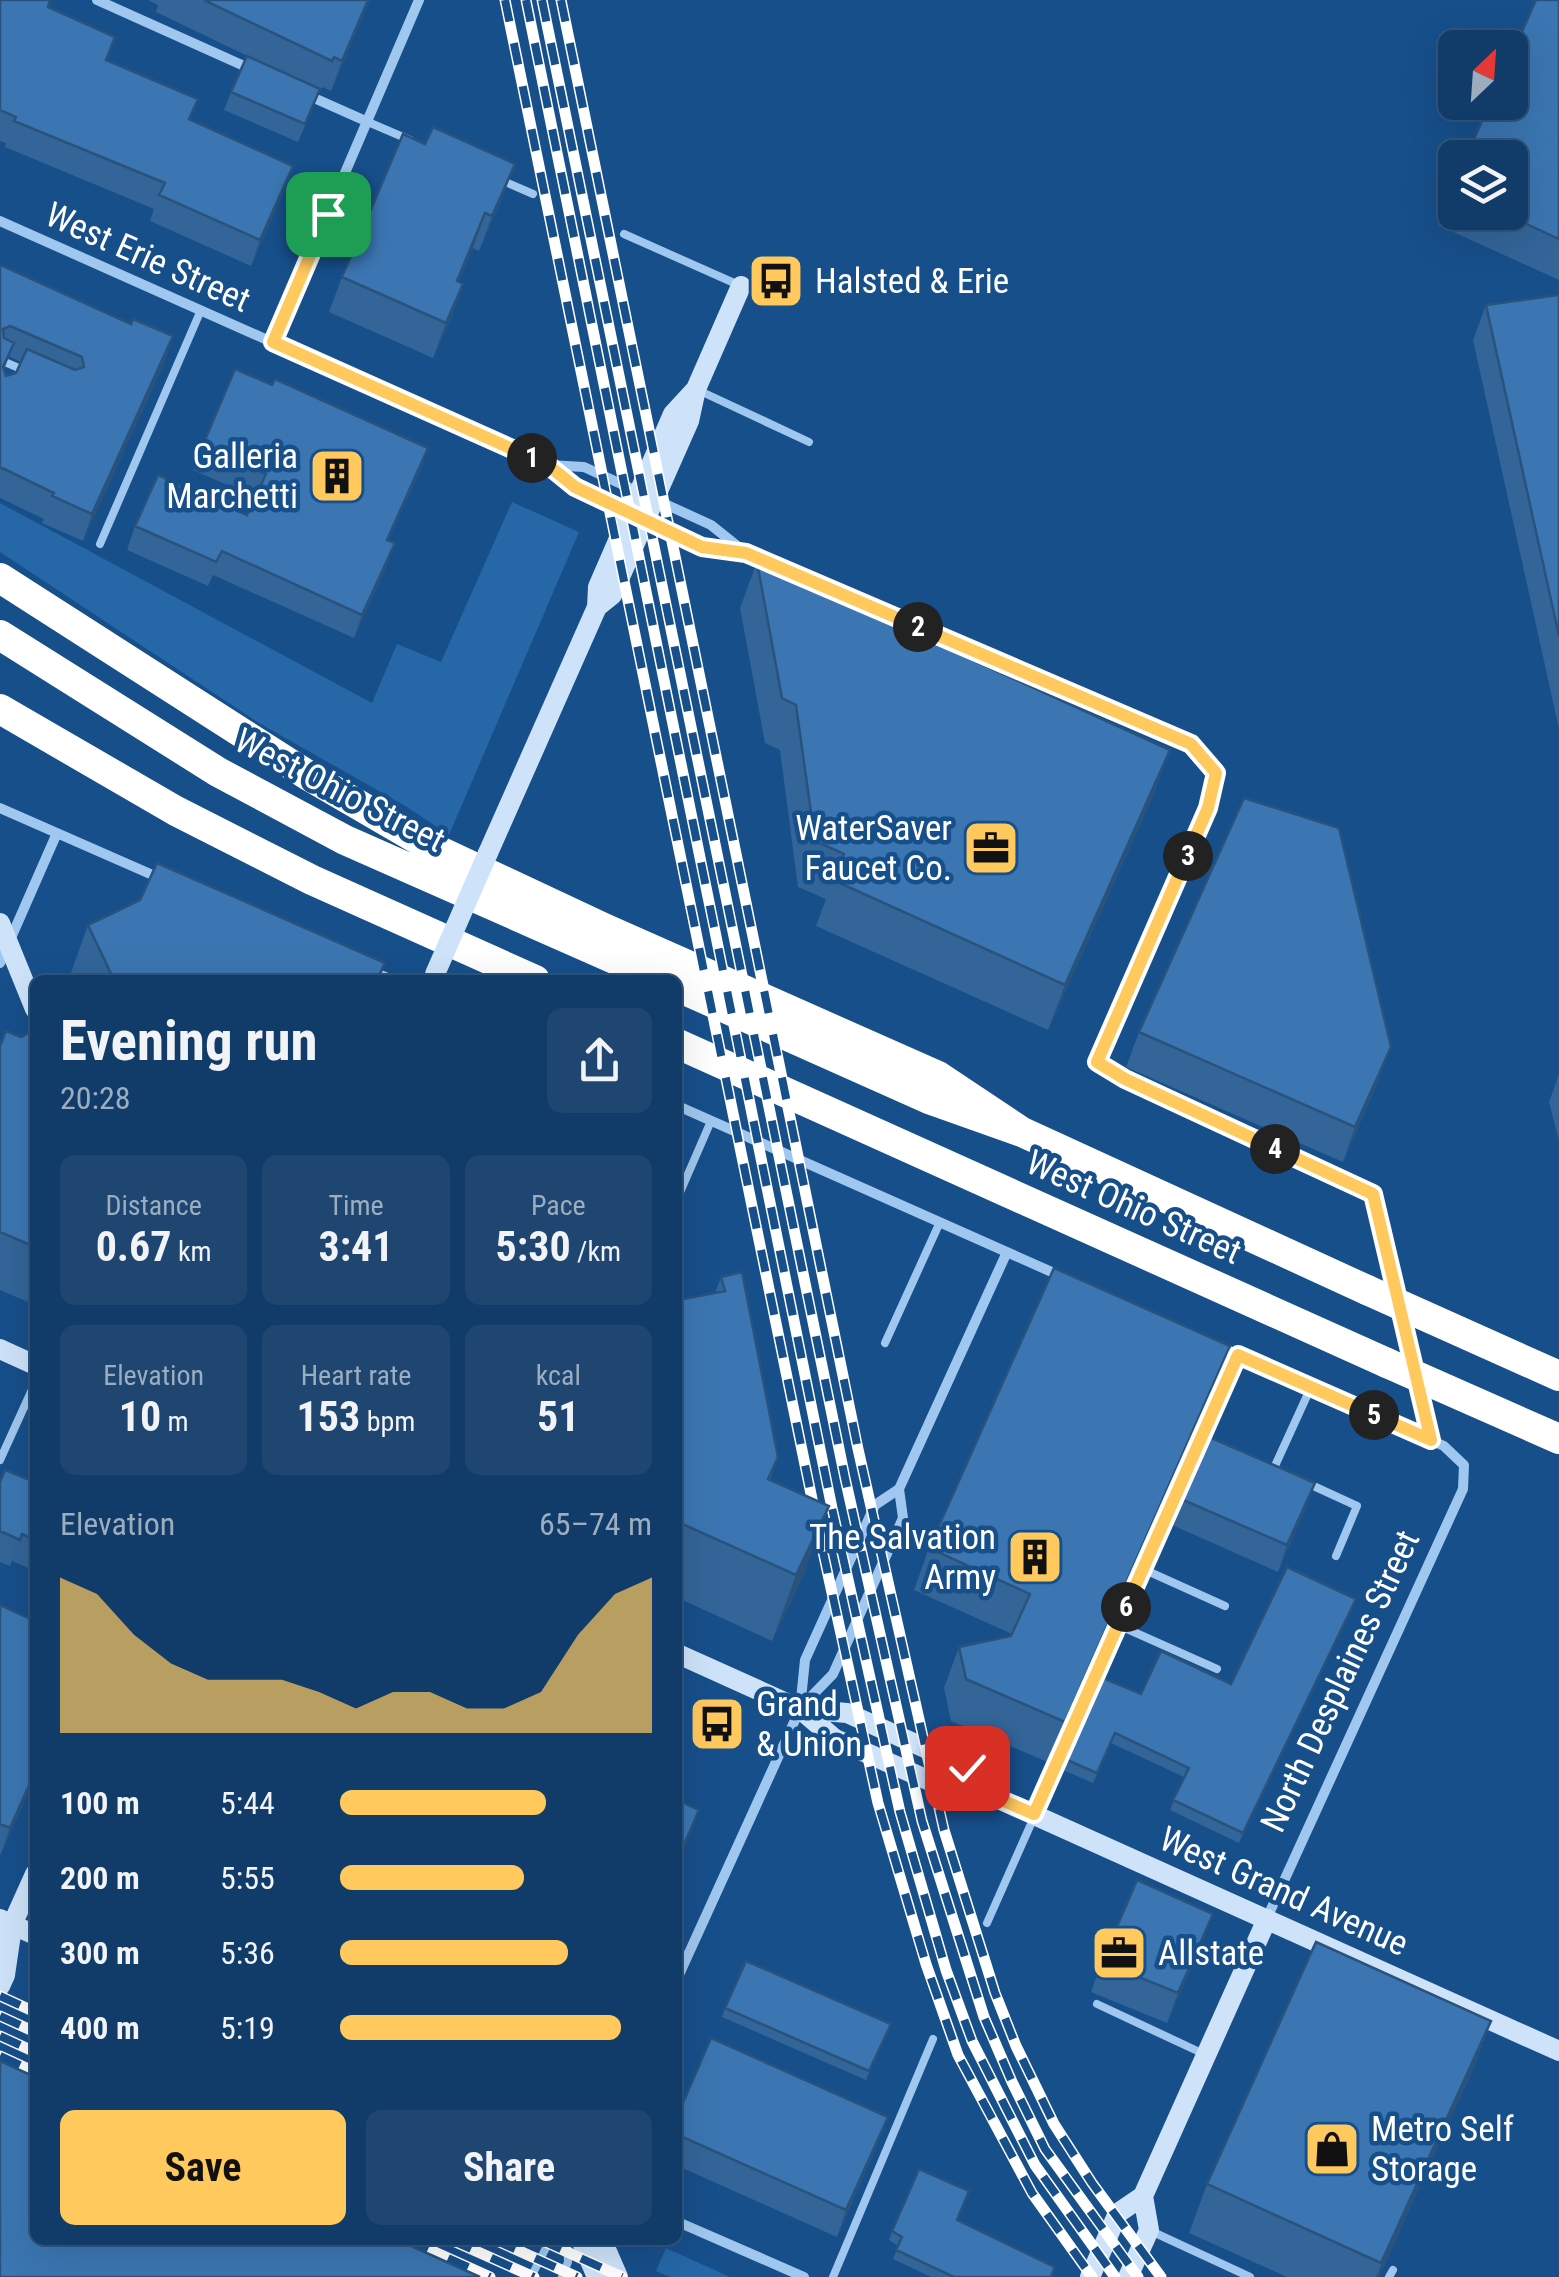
<!DOCTYPE html>
<meta charset="utf-8">
<style>
:root{--surface:#113b68;--page:#1e4671;--text:#f1f3f6;--muted:#9cadc0;--line:#30557c;--accent:#ffc95e}
body{margin:0;font-family:"Roboto Condensed",sans-serif;background:var(--page);color:var(--text);height:100vh;display:flex;flex-direction:column;font-size:38px;white-space:nowrap}
*{box-sizing:border-box;margin:0}
p{font-size:32px;color:var(--muted)}
.icon{flex:none;width:55px;height:55px;fill:none;stroke:currentColor;stroke-width:2;stroke-linecap:round;stroke-linejoin:round}
.map{position:relative;flex:1;overflow:hidden}
.details{position:absolute;left:30px;top:975px;width:652px;height:1270px;display:flex;flex-direction:column;background:var(--surface);border-radius:15px;box-shadow:0 10px 40px #0002,0 0 0 2px var(--line)}
.details>*{flex:none}
.needle{width:65px;rotate:25deg}
.controls{position:absolute;left:1438px;top:30px;display:grid;gap:20px}
.controls a{display:grid;place-items:center;width:90px;height:90px;border-radius:15px;background:var(--surface);box-shadow:0 10px 40px #0002,0 0 0 2px var(--line);font-size:50px}
.pin{position:absolute;display:grid;place-items:center;width:85px;height:85px;color:#fff;margin:-42px;border-radius:20px;box-shadow:0 5px 15px #0006}
.km{position:absolute;width:50px;height:50px;margin:-25px;border-radius:50%;background:#222;color:#fff;font-size:28px;line-height:50px;text-align:center}
.round{display:grid;place-items:center;flex:none;width:105px;height:105px;border-radius:15px;background:var(--page)}
.head{display:flex;align-items:center;justify-content:space-between;height:170px;padding:0 30px}
h1{font-size:55px;font-weight:700;line-height:75px}
.metrics{display:grid;grid-template-columns:repeat(3,1fr);gap:15px;height:170px;padding:10px 30px}
.metrics div{display:grid;align-content:center;border-radius:15px;background:var(--page);text-align:center}
.metrics b{font-size:42px;font-weight:700}
.metrics small{font-size:28px;font-weight:400}
.metrics p{font-size:28px}
.chart{height:280px;padding:20px 30px}
.chart p{display:flex;justify-content:space-between}
.chart svg{width:100%;height:180px;margin-top:10px;fill:var(--accent);opacity:.7}
.action{display:flex;gap:20px;margin-top:auto;padding:20px 30px}
.action a{flex:1;height:115px;border-radius:15px;background:var(--accent);color:#111;font-size:40px;font-weight:700;line-height:115px;text-align:center}
.action a+a{background:var(--page);color:var(--text)}
ul{padding:0 30px;list-style:none;font-size:32px}
li{display:grid;grid-template-columns:160px 120px 1fr;align-items:center;height:75px}
li i{height:25px;border-radius:12px;background:var(--accent)}
.map>svg:first-child{display:block}
</style>
<div class="map">
<svg width="1559" height="2277" viewBox="0 0 1559 2277">
<rect width="100%" height="100%" fill="#174f8b"/>
<path fill="#2667a8" d="M 512,502 L 579,532 L 449,835 L 407,807 L 259,723 L 0,552 L 0,503 L 372,703 L 397,644 L 441,662 Z
M 666,2248 L 730,2277 L 670,2277 L 656,2271 Z"/>
<g fill="none" stroke-linecap="round" stroke-linejoin="round">
<path stroke="#a0c7ef" stroke-width="8" d="M 368,122 L 410,140
M 501,180 L 533,194
M 624,234 L 741,286
M 0,360 L 28,372
M 700,391 L 809,442
M 100,544 L 201,310
M 1097,1063 L 1125,1079 L 1373,1194 L 1397,1296
M 678,1197 L 711,1121
M 1401,1315 L 1413,1364
M 885,1343 L 940,1222
M 1418,1388 L 1431,1441
M 0,1460 L 35,1383
M 1280,1471 L 1274,1468 L 1311,1387
M 1307,1483 L 1357,1506 L 1336,1556
M 1143,1569 L 1225,1606
M 1118,1625 L 1217,1669
M 987,1923 L 1239,1355
M 1097,2004 L 1206,2055
M 1153,2232 L 1250,2277
M 531,2277 L 550,2240
M 562,2277 L 568,2262 L 567,2240
M 833,2277 L 933,2039
M 1389,2277 L 1393,2270"/>
<path stroke="#a0c7ef" stroke-width="10" d="M 97,0 L 253,70
M 305,94 L 368,122
M 0,221 L 548,465 L 575,487 L 702,547 L 746,553
M 273,341 L 419,0
M 548,465 L 584,467 L 711,525 L 746,553 L 1191,743 L 1216,773 L 1211,802 L 1097,1063
M 0,808 L 164,880
M 0,963 L 57,833
M 372,971 L 392,980
M 678,1106 L 1063,1277
M 1216,1345 L 1444,1446 L 1464,1465 L 1463,1489 L 1267,1918
M 800,1708 L 833,1674 L 903,1518 L 899,1489
M 678,1977 L 800,1709 L 805,1660 L 875,1505 L 899,1489 L 1007,1252
M 678,2222 L 804,2277"/>
<path stroke="#cee3fa" stroke-width="20" d="M 597,607 L 612,595 L 689,421 L 696,389 L 741,286
M 488,853 L 597,607 L 598,587 L 673,414 L 696,389
M 0,923 L 35,1009
M 0,1349 L 35,1365
M 678,1654 L 800,1709 L 835,1739 L 955,1792 L 983,1792 L 1559,2051
M 800,1709 L 847,1713 L 967,1767 L 983,1792
M 0,1919 L 35,1935
M 0,1941 L 12,1925 L 35,1874
M 0,1986 L 5,1975 L 12,1927
M 581,2240 L 597,2277
M 602,2240 L 618,2277
M 1090,2277 L 1118,2213 L 1143,2196 L 1267,1919
M 1128,2277 L 1149,2230 L 1143,2196"/>
<path stroke="#fff" stroke-width="30" d="M 0,578 L 309,776 L 431,847 L 604,928 L 938,1076 L 1022,1132
M 0,635 L 218,772 L 345,840 L 662,980
M 0,709 L 176,811 L 312,880 L 535,980
M 678,987 L 929,1099 L 1022,1132 L 1367,1290
M 678,1044 L 1387,1363"/>
<g stroke="#fff" stroke-width="11">
<path id="rail" d="M 505,0 L 820,1538 L 878,1803 L 926,1964 L 958,2055 L 1032,2193 L 1092,2277
M 526,0 L 832,1508 L 900,1812 L 946,1970 L 972,2041 L 1035,2165 L 1115,2277
M 542,0 L 845,1478 L 922,1821 L 984,2017 L 1012,2082 L 1045,2149 L 1138,2277
M 561,0 L 858,1449 L 944,1830 L 995,1993 L 1016,2046 L 1054,2124 L 1092,2183 L 1161,2277
M 0,1996 L 35,2012
M 0,2016 L 35,2032
M 0,2036 L 35,2052
M 0,2056 L 35,2072
M 408,2240 L 490,2277
M 451,2240 L 534,2277
M 495,2240 L 577,2277
M 541,2240 L 622,2277"/>
</g>
<use href="#rail" stroke="#174f8b" stroke-width="8" stroke-dasharray="22" stroke-linecap="butt"/>
<path stroke="#cee3fa" stroke-width="20" d="M 435,974 L 488,853"/>
<path stroke="#fff" stroke-width="30" d="M 1367,1290 L 1559,1376
M 1387,1363 L 1559,1439"/>
</g>
<path fill="#336599" fill-rule="evenodd" d="M 0,0 L 48,7 L 107,60 L 190,120 L 284,192 L 251,266 L 150,221 L 154,209 L 5,147 L 6,143 L 0,141 Z
M 148,0 L 370,0 L 331,91 L 323,87 L 320,91 L 298,142 L 224,110 L 231,92 L 254,59 L 156,12 L 158,5 Z
M 1559,0 L 1559,280 L 1438,225 L 1455,181 L 1455,212 L 1510,212 Z
M 502,198 L 479,251 L 473,248 L 458,282 L 463,284 L 451,319 L 433,358 L 329,312 L 342,277 Z
M 0,265 L 131,324 L 173,336 L 164,363 L 83,541 L 42,523 L 44,519 L 0,498 ZM 9,356 L 21,362 L 16,373 L 6,376 L 4,370 Z
M 1559,295 L 1559,729 L 1473,340 L 1486,305 Z
M 272,385 L 428,448 L 420,471 L 388,540 L 395,543 L 386,567 L 354,638 L 213,575 L 208,586 L 127,550 L 135,526 L 247,515 L 255,497 L 193,470 L 202,447 Z
M 757,562 L 1170,750 L 1153,796 L 1048,1030 L 816,926 L 826,899 L 798,887 L 780,750 L 765,743 L 740,608 Z
M 88,925 L 385,963 L 379,980 L 74,980 L 71,973 Z
M 1139,1032 L 1378,1082 L 1343,1162 L 1126,1067 Z
M 21,1037 L 35,1038 L 35,1305 L 0,1290 L 0,1046 Z
M 1559,1074 L 1559,1141 L 1549,1102 Z
M 721,1277 L 778,1457 L 770,1480 L 805,1572 L 772,1641 L 678,1598 L 678,1300 L 715,1293 Z
M 1230,1346 L 1215,1388 L 1050,1763 L 951,1721 L 944,1688 L 959,1647 L 1011,1636 L 1012,1634 L 914,1590 L 929,1548 Z
M 0,1482 L 35,1482 L 35,1560 L 31,1569 L 12,1561 L 10,1566 L 0,1562 Z
M 1315,1483 L 1305,1510 L 1278,1572 L 1172,1525 L 1181,1499 Z
M 0,1605 L 35,1621 L 35,1778 L 0,1856 Z
M 1352,1609 L 1239,1843 L 1170,1810 L 1184,1777 L 1111,1743 L 1093,1783 L 1063,1770 L 1067,1760 L 1141,1694 L 1231,1684 Z
M 1213,1914 L 1202,1943 L 1167,2023 L 1091,1992 L 1102,1962 Z
M 725,2008 L 891,2024 L 866,2080 L 722,2017 Z
M 1491,2021 L 1473,2069 L 1379,2277 L 1287,2277 L 1189,2233 L 1207,2184 Z
M 678,2114 L 878,2143 L 837,2237 L 678,2166 Z
M 957,2221 L 1052,2277 L 931,2277 L 893,2259 L 898,2246 L 889,2240 L 892,2231 Z"/>
<path fill="#29537d" d="M 368,0 L 370,0 L 331,91 L 342,61 Z
M 515,164 L 502,198 L 479,251 L 492,216 Z
M 293,166 L 284,192 L 251,266 L 260,240 Z
M 485,213 L 473,248 L 444,316 L 457,281 Z
M 463,284 L 451,319 L 433,358 L 446,323 Z
M 173,336 L 164,363 L 83,541 L 92,514 Z
M 428,448 L 420,471 L 378,563 L 387,540 Z
M 395,543 L 386,567 L 354,638 L 362,615 Z
M 1170,750 L 1153,796 L 1048,1030 L 1065,985 Z
M 1391,1047 L 1378,1082 L 1343,1162 L 1355,1127 Z
M 1230,1346 L 1215,1388 L 1050,1763 L 1065,1722 Z
M 1315,1483 L 1305,1510 L 1278,1572 L 1287,1545 Z
M 829,1506 L 805,1572 L 772,1641 L 796,1575 Z
M 1356,1599 L 1352,1609 L 1239,1843 L 1243,1833 Z
M 35,1772 L 35,1778 L 0,1856 L 10,1828 Z
M 699,1810 L 691,1833 L 678,1863 L 678,1859 Z
M 1213,1914 L 1202,1943 L 1167,2023 L 1178,1993 Z
M 1491,2021 L 1473,2069 L 1379,2277 L 1376,2277 Z
M 888,2117 L 878,2143 L 837,2237 L 846,2210 Z"/>
<path fill="#3b76b2" stroke="#29537d" stroke-width="2.5" fill-rule="evenodd" d="M 0,0 L 50,0 L 48,7 L 115,37 L 106,60 L 198,99 L 189,119 L 293,166 L 260,240 L 159,195 L 165,183 L 14,121 L 16,117 L 0,110 Z
M 204,0 L 368,0 L 342,61 L 334,57 L 332,61 Z
M 1536,0 L 1559,0 L 1559,239 L 1500,212 L 1510,212 L 1510,158 L 1466,158 L 1490,102 L 1510,102 L 1510,59 Z
M 247,56 L 320,89 L 305,124 L 231,92 Z
M 433,127 L 515,164 L 492,216 L 485,213 L 457,281 L 463,284 L 446,323 L 342,277 L 403,134 L 425,144 Z
M 0,265 L 131,324 L 133,319 L 173,336 L 92,514 L 52,496 L 54,493 L 0,467 ZM 10,326 L 82,357 L 84,367 L 75,370 L 27,349 L 16,373 L 6,376 L 3,367 L 14,343 L 4,338 L 3,329 Z
M 1559,295 L 1559,636 L 1486,305 Z
M 235,369 L 272,385 L 275,379 L 428,448 L 387,540 L 395,543 L 362,615 L 222,551 L 216,562 L 135,526 L 158,475 L 247,515 L 266,474 L 202,447 Z
M 757,562 L 1170,750 L 1065,985 L 833,880 L 844,854 L 815,841 L 796,705 L 782,698 Z
M 1244,798 L 1339,828 L 1391,1047 L 1355,1127 L 1139,1032 Z
M 157,863 L 385,963 L 377,980 L 114,980 L 88,925 L 140,900 Z
M 6,1031 L 21,1037 L 32,1031 L 35,1038 L 35,1247 L 0,1232 L 0,1046 Z
M 1054,1268 L 1230,1346 L 1065,1722 L 966,1679 L 959,1647 L 1011,1636 L 1030,1594 L 929,1548 Z
M 742,1272 L 778,1457 L 768,1479 L 829,1506 L 796,1575 L 678,1522 L 678,1300 L 725,1291 L 721,1277 Z
M 1209,1437 L 1315,1483 L 1287,1545 L 1181,1499 Z
M 5,1470 L 35,1482 L 35,1540 L 22,1534 L 20,1540 L 0,1531 L 0,1482 Z
M 1287,1567 L 1356,1599 L 1243,1833 L 1173,1800 L 1189,1768 L 1115,1733 L 1097,1773 L 1067,1760 L 1103,1678 L 1141,1694 L 1161,1651 L 1231,1684 Z
M 0,1605 L 35,1621 L 35,1772 L 10,1828 L 0,1824 Z
M 678,1800 L 699,1810 L 678,1859 Z
M 1137,1880 L 1213,1914 L 1178,1993 L 1102,1962 Z
M 1316,1942 L 1491,2021 L 1381,2263 L 1207,2184 Z
M 746,1961 L 891,2024 L 869,2071 L 725,2008 Z
M 711,2038 L 888,2117 L 846,2210 L 678,2135 L 678,2114 Z
M 0,2061 L 35,2077 L 35,2240 L 398,2240 L 480,2277 L 0,2277 Z
M 919,2169 L 969,2191 L 957,2220 L 1055,2267 L 1051,2277 L 954,2277 L 896,2250 L 902,2237 L 892,2231 Z"/>
<g fill="none" stroke-linecap="round" stroke-linejoin="round">
<g stroke="#fff" stroke-width="20">
<path id="route" d="M 328,214 L 273,342 L 548,465 L 575,487 L 702,547 L 746,553 L 1191,744 L 1216,773 L 1208,808 L 1097,1062 L 1125,1079 L 1373,1194 L 1431,1440 L 1238,1355 L 1034,1814 L 983,1792 L 967,1768"/>
</g>
<use href="#route" stroke="#ffc95e" stroke-width="12"/>
</g>
<defs>
<g id="bus-square" transform="scale(2.875)"><rect x="-9" y="-9" width="18" height="18" rx="4" fill="#ffc95e" stroke="#174f8b"/><path d="M-5-6H5V4H4V6H2V4H-2V6H-4V4H-5ZM-3.5-4V0h7V-4ZM-3.5 1.2v1.5H-2V1.2ZM2 1.2v1.5H3.5V1.2Z" fill="#111"/></g>
<g id="building-square" transform="scale(2.875)"><rect x="-9" y="-9" width="18" height="18" rx="4" fill="#ffc95e" stroke="#174f8b"/><path d="M-4-6H4V6H1V3H-1V6H-4ZM-2.5-4.3h1.7v1.8h-1.7ZM.8-4.3h1.7v1.8H.8ZM-2.5-1h1.7V.8h-1.7ZM.8-1h1.7V.8H.8Z" fill="#111"/></g>
<g id="office-square" transform="scale(2.875)"><rect x="-9" y="-9" width="18" height="18" rx="4" fill="#ffc95e" stroke="#174f8b"/><path d="M-6-3h4V-5.5h4V-3h4V5H-6ZM-1-4.5V-3h2v-1.5ZM-6 0V1H6V0Z" fill="#111"/></g>
<g id="shop-square" transform="scale(2.875)"><rect x="-9" y="-9" width="18" height="18" rx="4" fill="#ffc95e" stroke="#174f8b"/><path d="M-5-2.5h2.3a2.7 3.5 0 0 1 5.4 0H5L5.5 6h-11ZM-1.5-2.5h3a1.5 2.3 0 0 0-3 0Z" fill="#111"/></g>
</defs>
<g fill-rule="evenodd">
<use href="#bus-square" x="776" y="281"/>
<use href="#building-square" x="337" y="476"/>
<use href="#office-square" x="991" y="848"/>
<use href="#building-square" x="1035" y="1557"/>
<use href="#bus-square" x="717" y="1724"/>
<use href="#office-square" x="1119" y="1953"/>
<use href="#shop-square" x="1332" y="2149"/>
</g>
<g text-anchor="middle" stroke-width="9" stroke-linejoin="round" paint-order="stroke">
<g font-size="35" fill="#fff" stroke="#174f8b">
<text transform="translate(148 257) rotate(24)" y="12">West Erie Street</text>
<text transform="translate(340 790) rotate(27)" y="12">West Ohio Street</text>
<text transform="translate(1134 1207) rotate(24)" y="12">West Ohio Street</text>
<text transform="translate(1340 1681) rotate(-65)" y="12">North Desplaines Street</text>
<text transform="translate(1284 1891) rotate(24)" y="12">West Grand Avenue</text>
</g>
<g font-size="35" fill="#fff" stroke="#174f8b" text-anchor="start">
<text x="815" y="293">Halsted &amp; Erie</text>
<text x="298" y="468" text-anchor="end">Galleria<tspan x="298" dy="40">Marchetti</tspan></text>
<text x="952" y="840" text-anchor="end">WaterSaver<tspan x="952" dy="40">Faucet Co.</tspan></text>
<text x="996" y="1549" text-anchor="end">The Salvation<tspan x="996" dy="40">Army</tspan></text>
<text x="756" y="1716">Grand<tspan x="756" dy="40">&amp; Union</tspan></text>
<text x="1158" y="1965">Allstate</text>
<text x="1371" y="2141">Metro Self<tspan x="1371" dy="40">Storage</tspan></text>
</g>
</g>
</svg>
<div class="controls">
<a><svg class="needle" viewBox="-14 -14 28 28"><path d="M0-13l5 13h-10z" fill="#e53935"/><path d="M0 13l5-13h-10z" fill="#9cadc0"/></svg></a>
<a><svg class="icon" aria-label="layers" viewBox="0 0 24 24"><path d="M12 4l9 5-9 5-9-5zM3 14l9 5 9-5"/></svg></a>
</div>
<div class="pin" style="left:328px;top:214px;background:#1e9e55"><svg class="icon" aria-label="arrive" viewBox="0 0 24 24"><path d="M6 21V4h12l-3 4 3 4H6"/></svg></div>
<div class="pin" style="left:967px;top:1768px;background:#d93025"><svg class="icon" aria-label="check" viewBox="0 0 24 24"><path d="M5 12l5 5 9-10"/></svg></div>
<b class="km" style="left:532px;top:458px">1</b>
<b class="km" style="left:918px;top:627px">2</b>
<b class="km" style="left:1188px;top:856px">3</b>
<b class="km" style="left:1275px;top:1149px">4</b>
<b class="km" style="left:1374px;top:1415px">5</b>
<b class="km" style="left:1126px;top:1607px">6</b>
<section class="details">
<div class="head"><div><h1>Evening run</h1><p>20:28</p></div><a class="round"><svg class="icon" aria-label="share" viewBox="0 0 24 24"><path d="M12 15V3M7 8l5-5 5 5M5 13v7h14v-7"/></svg></a></div>
<div class="metrics">
<div><p>Distance</p><b>0.67<small> km</small></b></div>
<div><p>Time</p><b>3:41</b></div>
<div><p>Pace</p><b>5:30<small> /km</small></b></div>
</div>
<div class="metrics">
<div><p>Elevation</p><b>10<small> m</small></b></div>
<div><p>Heart rate</p><b>153<small> bpm</small></b></div>
<div><p>kcal</p><b>51</b></div>
</div>
<div class="chart"><p><span>Elevation</span>65–74 m</p>
<svg viewBox="0 0 160 44" preserveAspectRatio="none"><path d="M0 44V6L10 10L20 20L30 27L40 31L50 31L60 31L70 34L80 38L90 34L100 34L110 38L120 38L130 34L140 20L150 10L160 6V44z"/></svg>
</div>
<ul>
<li><b>100 m</b>5:44<i style="width:66%"></i></li>
<li><b>200 m</b>5:55<i style="width:59%"></i></li>
<li><b>300 m</b>5:36<i style="width:73%"></i></li>
<li><b>400 m</b>5:19<i style="width:90%"></i></li>
</ul>
<div class="action"><a>Save</a><a>Share</a></div>
</section>
</div>
